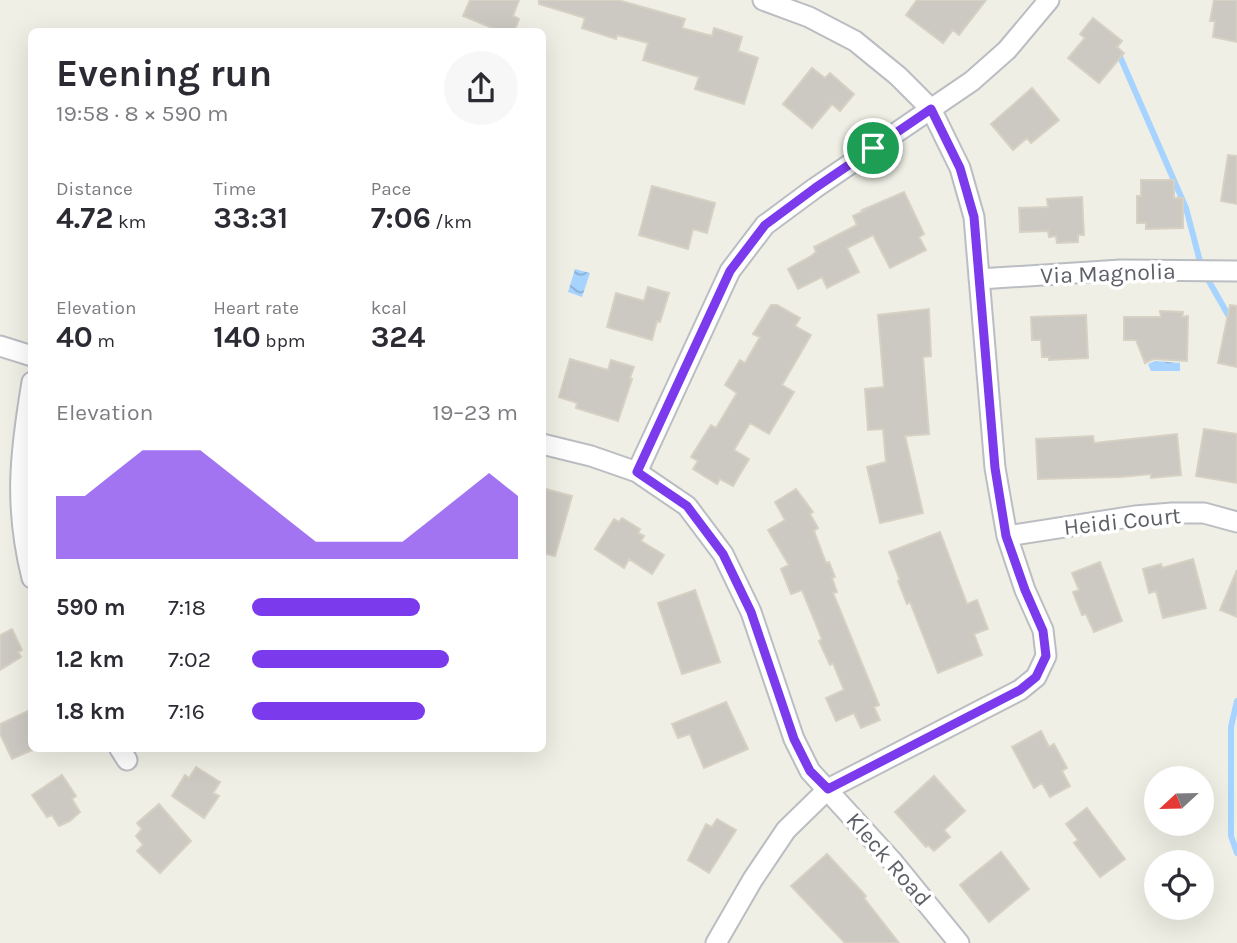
<!DOCTYPE html>
<meta charset="utf-8">
<style>
:root{--surface:#fff;--page:#f7f7f7;--text:#2b2b33;--muted:#7c7c81;--accent:#7c3aed}
body{margin:0;font-family:Karla,sans-serif;background:var(--page);color:var(--text);height:100vh;display:flex;flex-direction:column;font-size:26px;white-space:nowrap}
*{box-sizing:border-box;margin:0}
p{font-size:23px;color:var(--muted)}
.icon{flex:none;width:38px;height:38px;fill:none;stroke:currentColor;stroke-width:2;stroke-linecap:round;stroke-linejoin:round}
.map{position:relative;flex:1;overflow:hidden}
.panel{position:absolute;left:28px;top:28px;width:518px;height:724px;display:flex;flex-direction:column;background:var(--surface);border-radius:10px;box-shadow:0 7px 28px #0002}
.panel>*{flex:none}
.needle{width:46px;rotate:248deg}
.fabs{position:absolute;left:1144px;top:766px;display:grid;gap:14px}
.fabs a{display:grid;place-items:center;width:70px;height:70px;border-radius:50%;background:var(--surface);box-shadow:0 7px 28px #0002;font-size:35px}
.pin{position:absolute;display:grid;place-items:center;width:60px;height:60px;color:#fff;margin:-30px;border:4px solid #fff;border-radius:50%;box-shadow:0 2px 7px #0007}
.round{display:grid;place-items:center;flex:none;width:74px;height:74px;border-radius:37px;background:var(--page)}
.head{display:flex;align-items:center;justify-content:space-between;height:119px;padding:0 28px}
h1{font-size:38px;font-weight:700;line-height:52px}
.metrics{display:grid;grid-template-columns:repeat(3,1fr);gap:10px;height:119px;padding:7px 28px}
.metrics div{display:grid;align-content:center}
.metrics b{font-size:30px;font-weight:700}
.metrics small{font-size:19px;font-weight:400}
.metrics p{font-size:19px}
.chart{height:196px;padding:14px 28px}
.chart p{display:flex;justify-content:space-between}
.chart svg{width:100%;height:126px;margin-top:7px;fill:var(--accent);opacity:.7}
ul{padding:0 28px;list-style:none;font-size:23px}
li{display:grid;grid-template-columns:112px 84px 1fr;align-items:center;height:52px}
li i{height:18px;border-radius:9px;background:var(--accent)}
.map>svg:first-child{display:block}
</style>
<div class="map">
<svg width="1237" height="943" viewBox="0 0 1237 943">
<defs>
<pattern id="water-waves" width="16" height="10" patternUnits="userSpaceOnUse" patternTransform="scale(1.75)"><rect width="16" height="10" fill="#a6d3ff"/><path d="M0 5q4-4 8 0t8 0" fill="none" stroke="#8aafd2"/></pattern>
</defs>
<rect width="100%" height="100%" fill="#f0efe5"/>
<path fill="url(#water-waves)" d="M 575,269 L 590,273 L 582,297 L 568,292 Z
M 1155,361 L 1180,363 L 1180,371 L 1151,371 L 1148,364 Z"/>
<g fill="none" stroke-linecap="round" stroke-linejoin="round">
<path stroke="#a6d3ff" stroke-width="6" d="M 1118,52 L 1186,208 L 1202,269 L 1231,320
M 1237,701 L 1231,727 L 1231,836 L 1237,853"/>
</g>
<path fill="#ccc8c2" stroke="#d6d1c3" stroke-width="2" d="M 470,0 L 519,0 L 513,16 L 519,19 L 514,32 L 502,32 L 463,16 Z
M 539,0 L 618,0 L 685,19 L 682,28 L 712,36 L 714,28 L 742,37 L 738,51 L 758,58 L 744,104 L 695,89 L 699,77 L 643,60 L 648,43 L 617,35 L 616,39 L 582,28 L 585,18 L 539,4 Z
M 917,0 L 986,0 L 959,35 L 953,30 L 943,43 L 906,15 Z
M 1214,0 L 1237,0 L 1237,42 L 1213,37 L 1215,21 L 1210,21 Z
M 1093,18 L 1122,41 L 1117,47 L 1124,53 L 1099,83 L 1068,58 L 1085,38 L 1080,34 Z
M 812,68 L 825,78 L 830,73 L 854,94 L 840,111 L 832,104 L 812,128 L 783,104 Z
M 1032,88 L 1059,120 L 1031,143 L 1027,138 L 1013,150 L 991,124 Z
M 1228,155 L 1237,156 L 1237,204 L 1221,201 Z
M 1141,180 L 1174,180 L 1174,198 L 1183,198 L 1183,228 L 1146,229 L 1146,223 L 1137,223 L 1137,196 L 1141,196 Z
M 652,186 L 715,203 L 707,233 L 693,229 L 688,249 L 639,235 Z
M 904,192 L 924,234 L 919,237 L 926,250 L 890,268 L 873,235 L 847,248 L 859,272 L 827,288 L 822,277 L 798,289 L 788,269 L 811,256 L 816,252 L 814,247 L 857,225 L 853,216 L 864,211 L 862,210 Z
M 1082,197 L 1084,235 L 1078,235 L 1078,242 L 1057,243 L 1056,236 L 1049,237 L 1048,231 L 1020,232 L 1019,208 L 1048,207 L 1047,199 Z
M 648,287 L 669,293 L 660,322 L 657,321 L 652,340 L 607,327 L 616,293 L 644,301 Z
M 771,305 L 777,305 L 800,318 L 795,326 L 811,335 L 782,385 L 794,392 L 769,434 L 750,423 L 734,450 L 749,459 L 733,486 L 720,479 L 717,484 L 693,469 L 698,461 L 691,457 L 711,425 L 716,428 L 737,393 L 725,385 L 740,360 L 745,363 L 760,337 L 753,334 Z
M 1230,305 L 1237,306 L 1237,367 L 1218,363 Z
M 929,309 L 931,356 L 923,357 L 929,434 L 905,436 L 923,513 L 880,523 L 867,467 L 886,462 L 883,429 L 868,430 L 865,389 L 884,387 L 878,315 Z
M 1160,311 L 1183,312 L 1182,317 L 1188,316 L 1187,361 L 1153,359 L 1145,363 L 1136,340 L 1124,340 L 1124,317 L 1161,317 Z
M 1086,315 L 1088,358 L 1049,360 L 1049,357 L 1042,357 L 1041,340 L 1032,340 L 1031,317 Z
M 570,359 L 608,370 L 611,360 L 634,367 L 630,378 L 632,379 L 618,421 L 576,408 L 577,403 L 559,397 Z
M 1204,429 L 1237,434 L 1237,483 L 1196,476 Z
M 1177,434 L 1181,475 L 1151,478 L 1151,474 L 1120,477 L 1038,479 L 1036,439 L 1093,436 L 1094,443 Z
M 542,488 L 572,496 L 555,556 L 542,553 Z
M 796,489 L 813,512 L 810,514 L 818,528 L 814,531 L 826,563 L 829,562 L 835,577 L 832,578 L 837,592 L 833,593 L 879,705 L 874,707 L 880,720 L 861,728 L 854,713 L 836,721 L 826,698 L 844,690 L 833,663 L 830,665 L 819,641 L 822,639 L 802,590 L 791,594 L 781,569 L 789,565 L 768,530 L 785,520 L 775,502 Z
M 622,518 L 640,529 L 638,533 L 644,536 L 641,541 L 664,555 L 652,574 L 629,559 L 624,568 L 595,549 L 614,519 L 619,522 Z
M 940,532 L 967,604 L 977,600 L 988,629 L 974,634 L 982,655 L 938,673 L 910,602 L 907,604 L 898,581 L 900,580 L 889,552 Z
M 1193,559 L 1206,608 L 1163,618 L 1156,591 L 1149,593 L 1143,569 L 1161,564 L 1162,568 Z
M 1100,562 L 1122,621 L 1094,632 L 1086,614 L 1082,615 L 1073,592 L 1079,590 L 1072,573 Z
M 1237,570 L 1237,617 L 1220,610 Z
M 695,590 L 720,662 L 682,674 L 658,603 Z
M 12,629 L 22,650 L 18,652 L 21,657 L 0,670 L 0,635 Z
M 726,702 L 748,749 L 704,768 L 690,734 L 678,738 L 672,724 Z
M 32,709 L 32,750 L 12,759 L 0,734 L 0,724 Z
M 1041,731 L 1049,747 L 1054,744 L 1067,768 L 1062,771 L 1070,786 L 1050,797 L 1042,783 L 1034,788 L 1012,747 Z
M 196,767 L 220,782 L 213,793 L 219,796 L 204,818 L 172,796 L 185,775 L 189,778 Z
M 62,775 L 76,796 L 72,799 L 80,812 L 70,821 L 59,826 L 52,815 L 47,817 L 32,795 Z
M 934,776 L 965,811 L 944,830 L 950,837 L 934,851 L 928,845 L 926,847 L 895,812 Z
M 159,804 L 191,841 L 160,873 L 137,851 L 143,845 L 136,836 L 142,829 L 137,823 Z
M 1087,808 L 1125,859 L 1100,877 L 1074,843 L 1078,840 L 1066,824 Z
M 717,819 L 736,830 L 709,873 L 688,860 L 706,824 L 712,827 Z
M 1001,852 L 1029,889 L 989,922 L 960,885 Z
M 827,854 L 866,896 L 864,898 L 899,943 L 845,943 L 791,886 Z"/>
<g fill="none" stroke-linecap="round" stroke-linejoin="round">
<g stroke="#babdc2" stroke-width="23">
<path id="minor" d="M 979,279 L 1121,270 L 1237,271
M 0,346 L 32,356
M 32,382 C 20,454 14,506 32,578
M 542,444 L 591,456 L 637,472 L 687,506 L 723,554 L 751,612 L 794,739 L 810,771 L 893,862 L 959,943
M 637,472 L 730,271 L 765,225 L 815,188 L 972,81 L 1007,50 L 1049,0
M 1007,536 L 1135,516 L 1172,513 L 1204,513 L 1237,522
M 120,749 L 127,760
M 716,943 L 753,879 L 786,830 L 828,789 L 1020,690 L 1036,677 L 1046,656 L 1043,630 L 1025,590 L 1007,536 L 995,468 L 974,217 L 960,168 L 931,109 L 898,76 L 855,41 L 809,17 L 763,0"/>
</g>
<use href="#minor" stroke="#fff" stroke-width="19"/>
</g>
<g fill="none" stroke-linecap="round" stroke-linejoin="round">
<g stroke="#fff" stroke-width="14">
<path id="route" d="M 931,109 L 960,168 L 974,217 L 995,468 L 1006,536 L 1025,590 L 1043,631 L 1046,656 L 1036,677 L 1020,690 L 828,789 L 810,771 L 794,739 L 751,612 L 723,554 L 687,506 L 637,472 L 730,271 L 765,225 L 815,188 Z"/>
</g>
<use href="#route" stroke="#7c3aed" stroke-width="9"/>
</g>
<g text-anchor="middle" stroke-width="7" stroke-linejoin="round" paint-order="stroke">
<g font-size="23" fill="#5d6167" stroke="#fff">
<text transform="translate(1108 273) rotate(-2)" y="8">Via Magnolia</text>
<text transform="translate(1122 521) rotate(-6)" y="8">Heidi Court</text>
<text transform="translate(889 859) rotate(49)" y="8">Kleck Road</text>
</g>
</g>
</svg>
<div class="fabs">
<a><svg class="needle" viewBox="-14 -14 28 28"><path d="M0-13l5 13h-10z" fill="#e53935"/><path d="M0 13l5-13h-10z" fill="#7c7c81"/></svg></a>
<a><svg class="icon" aria-label="locate" viewBox="0 0 24 24"><circle cx="12" cy="12" r="6"/><path d="M12 2v4M12 18v4M2 12h4M18 12h4"/></svg></a>
</div>
<div class="pin" style="left:873px;top:148px;background:#1e9e55"><svg class="icon" aria-label="arrive" viewBox="0 0 24 24"><path d="M6 21V4h12l-3 4 3 4H6"/></svg></div>
<section class="panel">
<div class="head"><div><h1>Evening run</h1><p>19:58 · 8 × 590 m</p></div><a class="round"><svg class="icon" aria-label="share" viewBox="0 0 24 24"><path d="M12 15V3M7 8l5-5 5 5M5 13v7h14v-7"/></svg></a></div>
<div class="metrics">
<div><p>Distance</p><b>4.72<small> km</small></b></div>
<div><p>Time</p><b>33:31</b></div>
<div><p>Pace</p><b>7:06<small> /km</small></b></div>
</div>
<div class="metrics">
<div><p>Elevation</p><b>40<small> m</small></b></div>
<div><p>Heart rate</p><b>140<small> bpm</small></b></div>
<div><p>kcal</p><b>324</b></div>
</div>
<div class="chart"><p><span>Elevation</span>19–23 m</p>
<svg viewBox="0 0 160 44" preserveAspectRatio="none"><path d="M0 44V22L10 22L20 14L30 6L40 6L50 6L60 14L70 22L80 30L90 38L100 38L110 38L120 38L130 30L140 22L150 14L160 22V44z"/></svg>
</div>
<ul>
<li><b>590 m</b>7:18<i style="width:63%"></i></li>
<li><b>1.2 km</b>7:02<i style="width:74%"></i></li>
<li><b>1.8 km</b>7:16<i style="width:65%"></i></li>
</ul>
</section>
</div>
